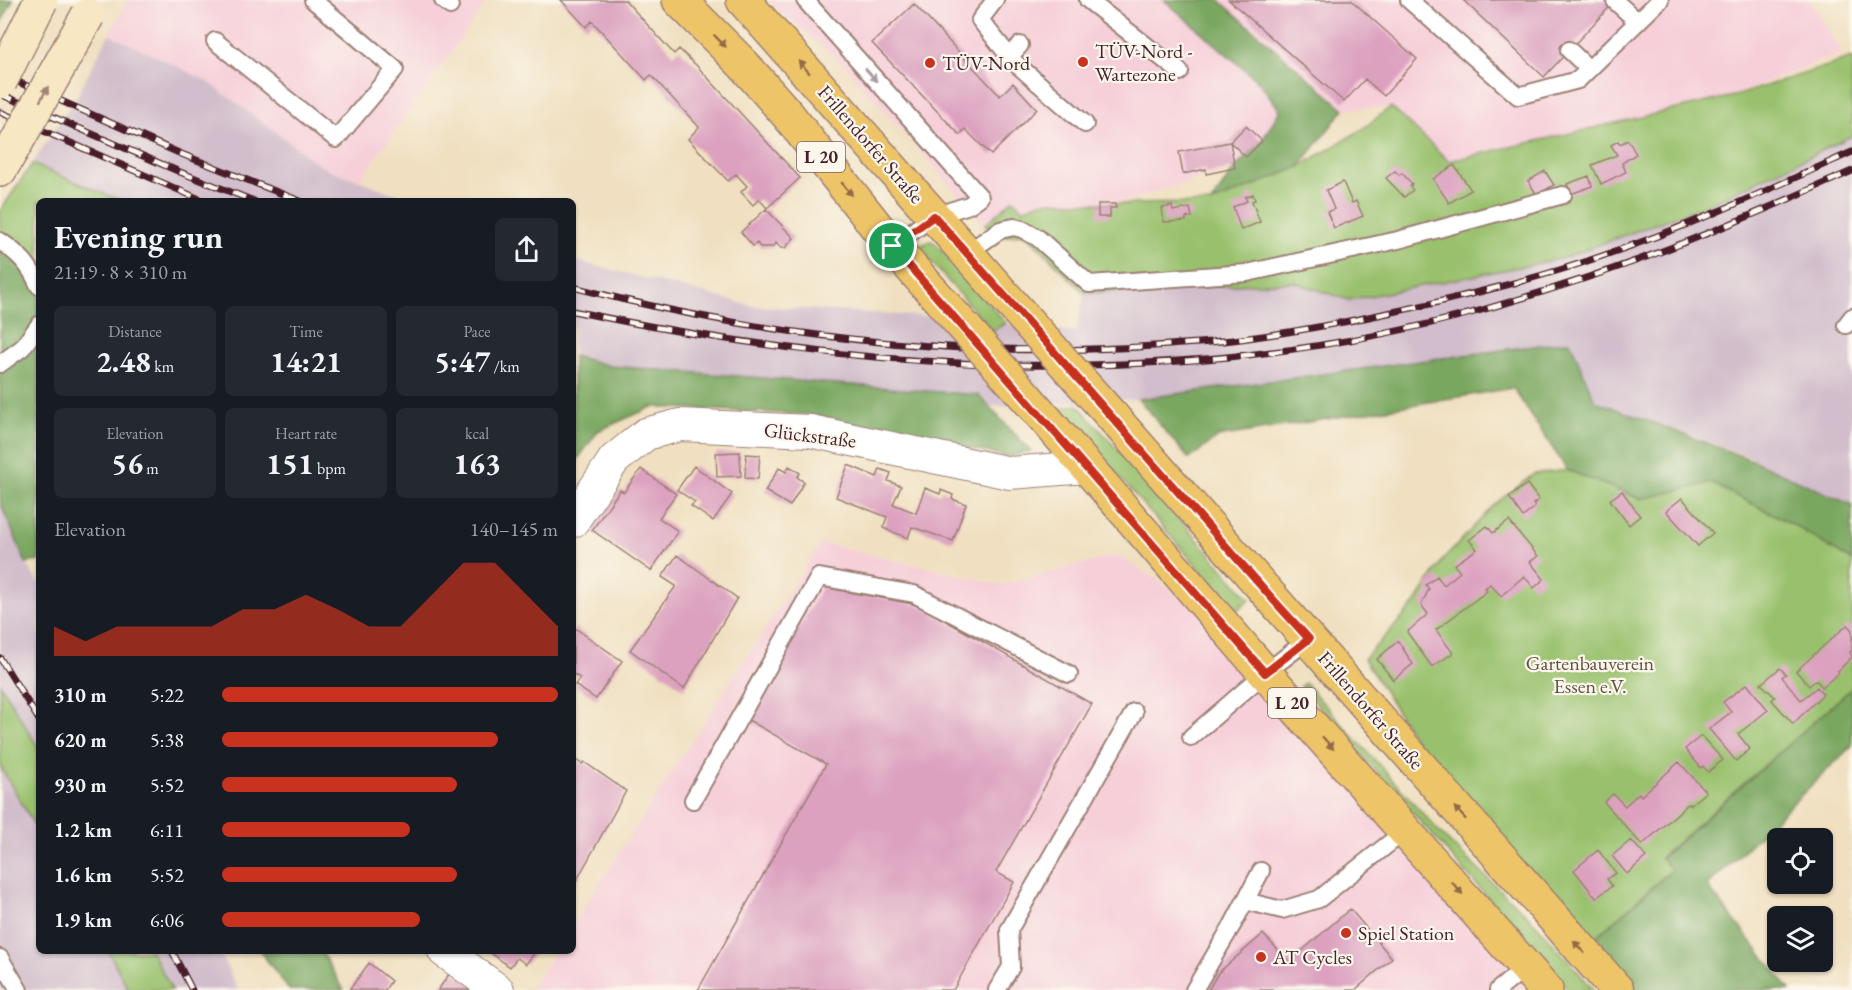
<!DOCTYPE html>
<meta charset="utf-8">
<style>
:root{--surface:#171b24;--page:#242831;--text:#f1f3f6;--muted:#9ea1a6;--accent:#c8321e}
body{margin:0;font-family:"EB Garamond",serif;background:var(--page);color:var(--text);height:100vh;display:flex;flex-direction:column;font-size:22px;white-space:nowrap}
*{box-sizing:border-box;margin:0}
p{font-size:20px;color:var(--muted)}
.icon{flex:none;width:33px;height:33px;fill:none;stroke:currentColor;stroke-width:2;stroke-linecap:round;stroke-linejoin:round}
.map{position:relative;flex:1;overflow:hidden}
.sheet{position:absolute;left:36px;top:198px;width:540px;height:756px;display:flex;flex-direction:column;background:var(--surface);border-radius:9px;box-shadow:0 2px 4px #0004}
.sheet>*{flex:none}
.buttons{position:absolute;left:1767px;top:828px;display:grid;gap:12px}
.buttons a{display:grid;place-items:center;width:66px;height:66px;border-radius:9px;background:var(--surface);box-shadow:0 2px 4px #0004;font-size:30px}
.pin{position:absolute;display:grid;place-items:center;width:51px;height:51px;color:#fff;margin:-26px;border:3px solid #fff;border-radius:50%;box-shadow:0 2px 6px #0007}
.round{display:grid;place-items:center;flex:none;width:63px;height:63px;border-radius:9px;background:var(--page)}
.summary{display:flex;align-items:center;justify-content:space-between;height:102px;padding:0 18px}
h1{font-size:33px;font-weight:700;line-height:45px}
.figures{display:grid;grid-template-columns:repeat(3,1fr);gap:9px;height:102px;padding:6px 18px}
.figures div{display:grid;align-content:center;border-radius:9px;background:var(--page);text-align:center}
.figures b{font-size:30px;font-weight:700}
.figures small{font-size:16px;font-weight:400}
.figures p{font-size:16px}
.chart{height:168px;padding:12px 18px}
.chart p{display:flex;justify-content:space-between}
.chart svg{width:100%;height:108px;margin-top:6px;fill:var(--accent);opacity:.7}
ul{padding:0 18px;list-style:none;font-size:20px}
li{display:grid;grid-template-columns:96px 72px 1fr;align-items:center;height:45px}
li i{height:15px;border-radius:8px;background:var(--accent)}
.map>svg:first-child{display:block}
</style>
<div class="map">
<svg width="1852" height="990" viewBox="0 0 1852 990">
<rect width="100%" height="100%" fill="#fbf7ec"/>
<filter id="ink" filterUnits="userSpaceOnUse"><feTurbulence type="fractalNoise" baseFrequency=".0167" numOctaves="2"/><feDisplacementMap in="SourceGraphic" scale="12" xChannelSelector="R" yChannelSelector="G"/><feConvolveMatrix kernelMatrix="1 2 1 2 8 2 1 2 1" color-interpolation-filters="sRGB"/></filter>
<filter id="wash" filterUnits="userSpaceOnUse"><feTurbulence type="fractalNoise" baseFrequency=".008" numOctaves="4" result="noise"/><feDisplacementMap in="SourceGraphic" scale="24" xChannelSelector="R" yChannelSelector="G"/><feGaussianBlur stdDeviation="1.35" result="paint"/><feColorMatrix in="noise" values="0 0 0 0 0 0 0 0 0 0 0 0 0 0 0 0 0 1.4 0 .05"/><feComposite in="paint" operator="in"/></filter>
<g filter="url(#wash)">
<rect width="100%" height="100%" fill="#f0e0c1"/>
<path fill="#f6cfd9" d="M 129,0 L 488,0 L 360,180 L 322,167 L 207,81 L 109,34 Z
M 766,0 L 1164,0 L 1259,82 L 1281,110 L 1262,141 L 1235,168 L 1115,204 L 1053,201 L 1023,208 L 1013,199 L 985,225 L 841,62 Z
M 1219,0 L 1809,0 L 1842,53 L 1736,94 L 1449,161 L 1391,107 L 1344,109 Z
M 821,543 L 1001,585 L 1118,555 L 1227,626 L 1544,990 L 530,990 L 555,951 L 573,951 L 573,924 Z"/>
<path fill="#d1bdcb" d="M 109,34 L 207,81 L 322,167 L 415,201 L 122,201 L 32,164 L 78,94 Z
M 1852,136 L 1852,528 L 1751,457 L 1594,401 L 1570,341 L 1138,399 L 981,407 L 984,451 L 815,415 L 652,407 L 610,366 L 573,356 L 573,260 L 753,306 L 968,319 L 1077,332 L 1084,293 L 1294,282 L 1349,300 L 1560,259 L 1707,205 Z
M 0,502 L 26,563 L 39,584 L 39,951 L 219,951 L 238,990 L 0,990 Z"/>
<path fill="#99c16d" stroke="#72704c" stroke-width="1.5" d="M 1852,58 L 1852,136 L 1707,205 L 1560,259 L 1349,300 L 1294,282 L 1084,293 L 1032,240 L 1023,234 L 996,237 L 985,225 L 1013,199 L 1023,209 L 1040,202 L 1053,201 L 1115,204 L 1211,203 L 1299,167 L 1361,130 L 1391,107 L 1449,161 L 1738,95 Z
M 32,164 L 122,201 L 39,201 L 39,280 L 0,237 L 0,211 Z
M 930,241 L 935,243 L 1006,323 L 992,331 L 918,247 Z
M 1078,405 L 1250,599 L 1236,611 L 1059,408 Z
M 1567,470 L 1641,499 L 1711,483 L 1791,523 L 1852,561 L 1852,688 L 1661,857 L 1672,869 L 1585,947 L 1447,791 L 1364,659 L 1415,604 L 1442,561 L 1495,504 L 1534,474 Z
M 1305,683 L 1446,839 L 1537,925 L 1594,990 L 1569,990 L 1301,686 Z
M 0,684 L 39,749 L 39,833 L 0,766 Z
M 108,951 L 151,951 L 172,990 L 129,990 Z"/>
<path fill="#7aa760" stroke="#626346" stroke-width="1.5" d="M 0,0 L 13,0 L 0,25 Z
M 1164,0 L 1219,0 L 1344,109 L 1299,167 L 1211,203 L 1235,168 L 1262,141 L 1280,110 L 1259,82 Z
M 0,237 L 39,280 L 39,561 L 26,563 L 0,502 Z
M 1570,341 L 1595,401 L 1752,460 L 1852,505 L 1852,561 L 1791,523 L 1711,483 L 1641,499 L 1567,470 L 1513,388 L 1218,437 L 1189,459 L 1138,399 Z
M 573,356 L 610,366 L 978,395 L 1031,451 L 1008,457 L 815,415 L 652,407 L 598,431 L 573,466 Z
M 1852,688 L 1852,746 L 1707,886 L 1790,990 L 1623,990 L 1585,947 L 1672,870 L 1661,858 Z
M 260,951 L 321,951 L 344,990 L 289,990 Z"/>
<g id="blocks">
<path fill="#dca1bf" d="M 561,0 L 625,0 L 674,54 L 679,49 L 697,66 L 800,178 L 767,208 L 759,199 L 753,205 L 741,192 L 747,186 L 736,174 L 728,181 L 688,139 L 699,127 L 651,75 L 646,80 L 592,21 L 586,27 Z
M 1229,0 L 1351,0 L 1417,59 L 1384,96 L 1365,79 L 1344,102 Z
M 1463,0 L 1616,0 L 1544,77 Z
M 914,4 L 1000,96 L 1013,83 L 1037,109 L 991,155 L 965,129 L 960,135 L 872,43 Z
M 1246,126 L 1262,141 L 1246,157 L 1230,142 Z
M 1628,140 L 1636,154 L 1622,163 L 1626,172 L 1601,184 L 1592,165 L 1617,155 L 1611,145 L 1618,141 L 1620,144 Z
M 1230,142 L 1235,168 L 1206,174 L 1206,169 L 1183,174 L 1179,152 Z
M 1454,165 L 1471,190 L 1449,203 L 1433,179 Z
M 1395,171 L 1399,175 L 1402,173 L 1412,184 L 1410,187 L 1413,190 L 1404,197 L 1386,178 Z
M 1545,171 L 1554,185 L 1537,195 L 1528,181 Z
M 1589,176 L 1592,186 L 1571,194 L 1567,184 Z
M 1343,182 L 1352,203 L 1356,201 L 1363,216 L 1334,228 L 1327,212 L 1334,209 L 1326,190 Z
M 1253,194 L 1255,200 L 1252,201 L 1260,222 L 1241,230 L 1233,207 L 1247,201 L 1245,197 Z
M 1098,204 L 1115,204 L 1116,208 L 1110,208 L 1110,217 L 1098,217 Z
M 1172,206 L 1173,211 L 1190,208 L 1192,217 L 1186,218 L 1186,221 L 1164,222 L 1162,208 Z
M 766,209 L 794,238 L 785,248 L 781,248 L 776,243 L 772,247 L 760,247 L 757,243 L 753,246 L 741,232 Z
M 740,452 L 741,476 L 717,477 L 716,453 Z
M 746,454 L 760,455 L 758,479 L 745,478 Z
M 848,465 L 877,477 L 880,469 L 891,473 L 888,481 L 901,486 L 893,504 L 916,513 L 925,488 L 940,494 L 941,490 L 953,495 L 952,499 L 966,504 L 953,541 L 912,527 L 908,538 L 883,528 L 887,517 L 836,497 Z
M 694,466 L 732,494 L 713,521 L 691,506 L 695,502 L 677,490 Z
M 789,466 L 800,473 L 797,477 L 804,482 L 790,506 L 765,491 L 779,468 L 786,472 Z
M 641,469 L 676,494 L 659,518 L 678,531 L 651,571 L 592,530 L 620,490 L 624,492 Z
M 1527,484 L 1539,500 L 1533,504 L 1535,507 L 1523,517 L 1509,497 Z
M 1622,491 L 1640,516 L 1629,525 L 1610,500 Z
M 1682,498 L 1713,533 L 1698,546 L 1666,511 Z
M 1509,521 L 1538,556 L 1530,562 L 1544,579 L 1534,588 L 1524,576 L 1501,596 L 1490,584 L 1485,588 L 1487,591 L 1436,630 L 1453,653 L 1432,667 L 1407,632 L 1428,614 L 1421,605 L 1429,589 L 1426,585 L 1437,576 L 1444,585 L 1460,572 L 1454,565 L 1477,549 L 1469,540 L 1487,526 L 1493,533 Z
M 677,555 L 737,598 L 684,689 L 630,650 L 676,586 L 662,577 Z
M 822,587 L 918,605 L 1092,704 L 996,872 L 1014,882 L 953,990 L 698,990 L 826,764 L 748,720 Z
M 1847,625 L 1852,630 L 1852,650 L 1850,652 L 1852,657 L 1838,671 L 1839,673 L 1822,687 L 1816,680 L 1809,686 L 1796,671 Z
M 575,628 L 622,661 L 596,699 L 575,685 L 580,678 L 573,674 L 573,631 Z
M 1398,641 L 1413,664 L 1393,680 L 1377,659 Z
M 1780,668 L 1786,674 L 1782,677 L 1801,700 L 1817,687 L 1823,694 L 1793,724 L 1772,700 L 1775,697 L 1761,684 Z
M 1747,684 L 1768,710 L 1738,734 L 1750,749 L 1736,761 L 1709,729 L 1731,712 L 1723,702 Z
M 1701,736 L 1723,760 L 1708,772 L 1703,766 L 1701,768 L 1685,749 Z
M 573,758 L 582,764 L 584,762 L 626,791 L 573,887 Z
M 1679,762 L 1706,792 L 1690,805 L 1688,804 L 1642,845 L 1604,802 L 1613,794 L 1625,806 L 1639,793 L 1641,796 Z
M 1631,840 L 1646,857 L 1627,874 L 1612,856 Z
M 1598,850 L 1616,873 L 1607,879 L 1612,886 L 1596,898 L 1574,870 Z
M 1350,909 L 1392,958 L 1355,990 L 1208,990 L 1218,973 L 1263,934 L 1289,962 Z
M 488,951 L 536,951 L 526,964 L 517,958 L 510,967 Z
M 369,963 L 391,981 L 385,990 L 349,990 Z
M 452,970 L 480,990 L 438,990 Z"/>
</g>
</g>
<g filter="url(#ink)">
<use href="#blocks" fill-opacity="0" stroke="#9d8076" stroke-width="1.5"/>
<g fill="none" stroke-linecap="round" stroke-linejoin="round">
<g stroke="#9d8076" stroke-width="20">
<path id="lane" d="M 443,0 L 450,6
M 805,0 L 980,197 L 969,205 L 934,216 L 892,246
M 995,0 L 980,20 L 1013,61 L 1085,124
M 1088,0 L 1180,72
M 1409,0 L 1518,96 L 1578,80 L 1660,0
M 1615,1 L 1638,22
M 215,41 L 336,139 L 395,69 L 313,0
M 1569,50 L 1589,69
M 1010,56 L 1020,45
M 0,241 C 20,255 29,264 39,286
M 967,253 L 1000,230 L 1014,227 L 1022,229 L 1038,238 L 1089,284 L 1247,273 L 1398,240 L 1563,195
M 1846,325 L 1852,317
M 0,364 L 22,348 L 39,325
M 1191,737 L 1265,673 L 1309,639
M 693,800 L 819,577 L 914,594 L 1069,674
M 1245,901 L 1282,910 L 1319,899 L 1406,830
M 0,958 L 19,990
M 997,990 L 1011,967 L 1009,930 L 1134,712
M 1194,990 L 1233,924 L 1261,871
M 1498,990 L 1526,967"/>
</g>
<g stroke="#9d8076" stroke-width="34">
<path id="street" d="M 573,521 L 614,460 L 646,434 L 680,425 L 810,431 L 1010,473 L 1086,467
M 444,951 L 498,990"/>
</g>
<g stroke="#9d8076" stroke-width="36">
<path id="secondary" d="M 0,170 L 15,145"/>
</g>
<g stroke="#9d8076" stroke-width="36">
<path id="primary" d="M 679,0 L 743,64 L 788,115 L 892,246 L 957,319
M 743,0 L 1025,319
M 1041,414 L 1265,673 L 1546,990
M 1111,415 L 1617,990"/>
</g>
<use href="#lane" stroke="#fff" stroke-width="16"/>
<use href="#street" stroke="#fff" stroke-width="32"/>
<use href="#secondary" stroke="#f8e7c3" stroke-width="33"/>
<use href="#primary" stroke="#eec469" stroke-width="33"/>
<g stroke="#4a1f2b" stroke-width="7">
<path id="rail" d="M 0,74 L 179,153 L 300,201
M 0,94 L 180,172 L 254,201
M 0,112 L 204,201
M 573,287 C 767,338 969,360 1169,345 C 1195,343 1222,342 1248,338 C 1309,330 1370,317 1430,304 C 1488,290 1546,276 1602,256 C 1688,227 1770,189 1852,152
M 573,311 C 871,374 1185,393 1482,310 C 1551,290 1621,268 1688,241 C 1744,219 1798,195 1852,171
M 0,658 L 39,720
M 172,951 L 192,990"/>
</g>
<use href="#rail" stroke="#fbf7ec" stroke-width="4.5" stroke-dasharray="14" stroke-linecap="butt"/>
<g stroke="#9d8076" stroke-width="36" stroke-linecap="butt">
<path id="secondary-bridge" d="M 0,82 L 41,0
M 15,145 L 88,15"/>
</g>
<g stroke="#9d8076" stroke-width="36" stroke-linecap="butt">
<path id="primary-bridge" d="M 957,319 L 1041,414
M 1025,319 L 1111,415"/>
</g>
<use href="#secondary-bridge" stroke="#f8e7c3" stroke-width="33"/>
<use href="#primary-bridge" stroke="#eec469" stroke-width="33"/>
</g>
<defs><path id="oneway-solid" d="M-6-.8H1V-3.2L6.5 0L1 3.2V.8H-6Z" transform="scale(1.5)"/></defs>
<g fill="#946947">
<use href="#oneway-solid" transform="translate(720 41) rotate(45)"/>
<use href="#oneway-solid" transform="translate(804 67) rotate(-131)"/>
<use href="#oneway-solid" transform="translate(847 189) rotate(51)"/>
<use href="#oneway-solid" transform="translate(1328 743) rotate(48)"/>
<use href="#oneway-solid" transform="translate(1460 813) rotate(-132)"/>
<use href="#oneway-solid" transform="translate(1457 888) rotate(49)"/>
<use href="#oneway-solid" transform="translate(1579 947) rotate(-131)"/>
</g>
<use fill="#ae9aa0" href="#oneway-solid" transform="translate(871 75) rotate(48)"/>
<use fill="#a18377" href="#oneway-solid" transform="translate(44 94) rotate(-61)"/>
</g>
<g fill="none" stroke-linecap="round" stroke-linejoin="round" filter="url(#ink)">
<g stroke="#fff" stroke-width="12">
<path id="route" d="M 934,216 L 1278,605 L 1309,639 L 1265,673 L 892,246 Z"/>
</g>
<use href="#route" stroke="#c8321e" stroke-width="8"/>
</g>
<g fill="#c8321e" stroke="#fbf7ec" stroke-width="2">
<circle cx="1083" cy="62" r="6"/>
<circle cx="930" cy="63" r="6"/>
<circle cx="1346" cy="933" r="6"/>
<circle cx="1261" cy="957" r="6"/>
</g>
<g text-anchor="middle" stroke-width="4.5" stroke-linejoin="round" paint-order="stroke">
<g fill="#fbf7ec" stroke="#7f6065" stroke-width="1.5">
<rect x="797" y="142" width="48" height="30" rx="4.5"/>
<rect x="1268" y="688" width="48" height="30" rx="4.5"/>
</g>
<g font-size="18" font-weight="bold" fill="#4a1f2b">
<text x="821" y="163">L 20</text>
<text x="1292" y="709">L 20</text>
</g>
<g font-size="20" fill="#4a1f2b" stroke="#fbf7ec" text-anchor="start">
<text x="1095" y="58">TÜV-Nord -<tspan x="1095" dy="23">Wartezone</tspan></text>
<text x="942" y="70">TÜV-Nord</text>
<text x="1358" y="940">Spiel Station</text>
<text x="1273" y="964">AT Cycles</text>
</g>
<g font-size="20" fill="#4a1f2b" stroke="#fbf7ec">
<text transform="translate(871 144) rotate(49)" y="7">Frillendorfer Straße</text>
<text transform="translate(810 435) rotate(7)" y="7">Glückstraße</text>
<text transform="translate(1371 710) rotate(49)" y="7">Frillendorfer Straße</text>
</g>
<g font-size="20" fill="#62503f" stroke="#fbf7ec">
<text x="1590" y="670">Gartenbauverein<tspan x="1590" dy="23">Essen e.V.</tspan></text>
</g>
</g>
</svg>
<div class="buttons">
<a><svg class="icon" aria-label="locate" viewBox="0 0 24 24"><circle cx="12" cy="12" r="6"/><path d="M12 2v4M12 18v4M2 12h4M18 12h4"/></svg></a>
<a><svg class="icon" aria-label="layers" viewBox="0 0 24 24"><path d="M12 4l9 5-9 5-9-5zM3 14l9 5 9-5"/></svg></a>
</div>
<div class="pin" style="left:892px;top:246px;background:#1e9e55"><svg class="icon" aria-label="arrive" viewBox="0 0 24 24"><path d="M6 21V4h12l-3 4 3 4H6"/></svg></div>
<section class="sheet">
<div class="summary"><div><h1>Evening run</h1><p>21:19 · 8 × 310 m</p></div><a class="round"><svg class="icon" aria-label="share" viewBox="0 0 24 24"><path d="M12 15V3M7 8l5-5 5 5M5 13v7h14v-7"/></svg></a></div>
<div class="figures">
<div><p>Distance</p><b>2.48<small> km</small></b></div>
<div><p>Time</p><b>14:21</b></div>
<div><p>Pace</p><b>5:47<small> /km</small></b></div>
</div>
<div class="figures">
<div><p>Elevation</p><b>56<small> m</small></b></div>
<div><p>Heart rate</p><b>151<small> bpm</small></b></div>
<div><p>kcal</p><b>163</b></div>
</div>
<div class="chart"><p><span>Elevation</span>140–145 m</p>
<svg viewBox="0 0 160 44" preserveAspectRatio="none"><path d="M0 44V32L10 38L20 32L30 32L40 32L50 32L60 25L70 25L80 19L90 25L100 32L110 32L120 19L130 6L140 6L150 19L160 32V44z"/></svg>
</div>
<ul>
<li><b>310 m</b>5:22<i style="width:100%"></i></li>
<li><b>620 m</b>5:38<i style="width:82%"></i></li>
<li><b>930 m</b>5:52<i style="width:70%"></i></li>
<li><b>1.2 km</b>6:11<i style="width:56%"></i></li>
<li><b>1.6 km</b>5:52<i style="width:70%"></i></li>
<li><b>1.9 km</b>6:06<i style="width:59%"></i></li>
</ul>
</section>
</div>
